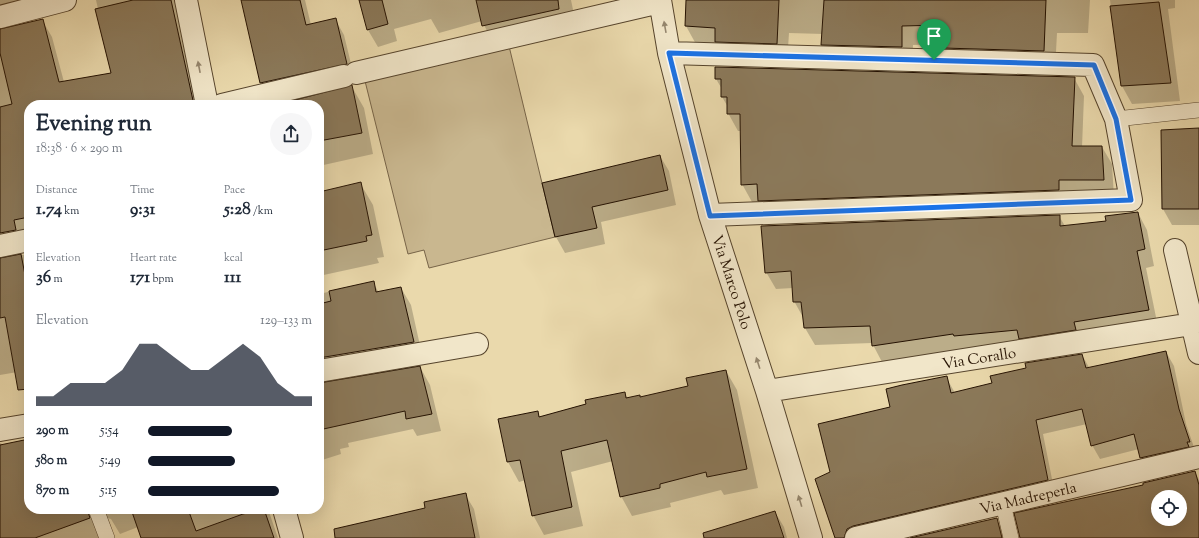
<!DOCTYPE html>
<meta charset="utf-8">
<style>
:root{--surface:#fff;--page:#f6f6f7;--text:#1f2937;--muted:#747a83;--accent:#111827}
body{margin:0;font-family:"Sorts Mill Goudy",serif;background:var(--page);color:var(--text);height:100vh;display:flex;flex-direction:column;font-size:15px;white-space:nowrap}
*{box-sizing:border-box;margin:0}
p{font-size:13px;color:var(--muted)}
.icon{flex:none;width:22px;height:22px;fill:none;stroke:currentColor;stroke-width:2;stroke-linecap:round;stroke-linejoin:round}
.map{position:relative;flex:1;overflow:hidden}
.sheet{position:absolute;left:24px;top:100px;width:300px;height:414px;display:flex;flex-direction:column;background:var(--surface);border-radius:16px;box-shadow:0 4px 16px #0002}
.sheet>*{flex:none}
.fabs{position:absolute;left:1151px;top:490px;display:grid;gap:8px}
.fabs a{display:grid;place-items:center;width:36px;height:36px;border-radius:50%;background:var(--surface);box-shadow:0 4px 16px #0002;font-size:20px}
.pin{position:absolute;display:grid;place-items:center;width:34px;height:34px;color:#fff;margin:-41px -17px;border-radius:50% 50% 50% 0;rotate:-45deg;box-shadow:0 0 4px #0007}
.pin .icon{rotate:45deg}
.round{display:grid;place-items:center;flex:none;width:42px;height:42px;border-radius:21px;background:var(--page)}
.summary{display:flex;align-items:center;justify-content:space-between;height:68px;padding:0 12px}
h1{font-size:22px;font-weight:700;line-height:30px}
.figures{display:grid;grid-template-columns:repeat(3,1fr);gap:6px;height:68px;padding:4px 12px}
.figures div{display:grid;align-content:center}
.figures b{font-size:17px;font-weight:700}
.figures small{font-size:11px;font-weight:400}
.figures p{font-size:11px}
.chart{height:112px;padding:8px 12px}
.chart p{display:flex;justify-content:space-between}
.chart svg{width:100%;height:72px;margin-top:4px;fill:var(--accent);opacity:.7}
ul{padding:0 12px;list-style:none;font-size:13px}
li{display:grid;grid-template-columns:64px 48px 1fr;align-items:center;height:30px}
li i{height:10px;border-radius:5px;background:var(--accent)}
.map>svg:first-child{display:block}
</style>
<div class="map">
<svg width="1199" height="538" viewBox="0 0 1199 538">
<rect width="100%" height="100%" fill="#ead9ac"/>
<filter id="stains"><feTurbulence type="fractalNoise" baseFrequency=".005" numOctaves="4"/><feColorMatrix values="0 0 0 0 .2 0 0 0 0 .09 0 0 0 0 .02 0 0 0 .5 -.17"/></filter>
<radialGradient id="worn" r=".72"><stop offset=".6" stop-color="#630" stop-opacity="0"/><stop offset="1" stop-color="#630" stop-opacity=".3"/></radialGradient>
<path fill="#c9b78f" stroke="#776448" d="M 509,46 L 555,237 L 429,268 L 424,250 L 408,254 L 365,81 Z"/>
<path fill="#0003" fill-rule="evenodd" d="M 0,0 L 49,0 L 0,27 Z
M 96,0 L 175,0 L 200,105 L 29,105 L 29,247 L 0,256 L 0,30 L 42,20 L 52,37 L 64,82 L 112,73 Z
M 242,0 L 305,0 L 311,25 L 335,19 L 344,35 L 355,80 L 270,98 L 261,83 Z
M 366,0 L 571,0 L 576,24 L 493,43 L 482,21 L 439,33 L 431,19 L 394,29 L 397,41 L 378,47 L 368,30 Z
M 687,0 L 1090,0 L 1088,33 L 1057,33 L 1055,71 L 955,68 L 944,48 L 944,44 L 913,45 L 912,67 L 834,64 L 822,45 L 823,34 L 789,33 L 787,63 L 697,46 L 686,26 Z
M 1110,0 L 1175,0 L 1175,8 L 1168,9 L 1180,101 L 1132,104 L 1122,86 Z
M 1074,78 L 1084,96 L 1082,147 L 1102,147 L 1112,164 L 1114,197 L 769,218 L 760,202 L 752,202 L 742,184 L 741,131 L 738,131 L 728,113 L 728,107 L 722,97 L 722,89 L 716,79 Z
M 352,87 L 364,108 L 373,154 L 319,166 L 319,105 L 281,105 Z
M 1199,129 L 1199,225 L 1172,225 L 1163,209 L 1162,131 Z
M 660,156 L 669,171 L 676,205 L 601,222 L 605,244 L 565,253 L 556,237 L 543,183 Z
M 360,183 L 373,205 L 384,257 L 377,258 L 379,263 L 319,276 L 319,193 Z
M 1138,213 L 1147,230 L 1154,266 L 1146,268 L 1158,327 L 882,362 L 872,343 L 815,345 L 805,328 L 804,319 L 794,301 L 793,288 L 776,289 L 766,272 L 1059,216 L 1065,226 L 1107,222 Z
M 29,254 L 29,370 L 0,375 L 0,258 Z
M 373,282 L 379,293 L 401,288 L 411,305 L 423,359 L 319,381 L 319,294 Z
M 1166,352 L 1174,366 L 1186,424 L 1197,456 L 1149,472 L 1141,458 L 1139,449 L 1100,459 L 1092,445 L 1087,424 L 1043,434 L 1055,494 L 869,538 L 838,538 L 831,473 L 891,408 L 946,377 L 955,393 L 993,384 L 1082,355 L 1090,369 Z
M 420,367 L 430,385 L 441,431 L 417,436 L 413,429 L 348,443 L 349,447 L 340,449 L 341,454 L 319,461 L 319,384 Z
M 726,371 L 737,390 L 758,488 L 724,495 L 721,490 L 670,503 L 671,507 L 632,516 L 621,496 L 613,461 L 571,472 L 583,526 L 544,535 L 533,515 L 526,480 L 519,482 L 508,462 L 499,420 L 537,412 L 540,417 L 624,393 L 628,398 L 640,398 L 689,387 Z
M 29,440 L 29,509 L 268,509 L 278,538 L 142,538 L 138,527 L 120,534 L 111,519 L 103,517 L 100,538 L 0,538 L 0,443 L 4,445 Z
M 1195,472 L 1199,480 L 1199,538 L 1020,538 L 1144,485 ZM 1158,497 L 1180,497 L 1180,519 L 1158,519 Z
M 465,494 L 474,509 L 480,538 L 337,538 L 426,509 Z
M 775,512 L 784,527 L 787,538 L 741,538 Z
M 996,519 L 1007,538 L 915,538 Z"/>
<path fill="#8b795a" stroke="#251202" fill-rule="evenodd" d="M 133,0 L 171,0 L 194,105 L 29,105 L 29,217 L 14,220 L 16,230 L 0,233 L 0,107 L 12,104 L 0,53 L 0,29 L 43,19 L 59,82 L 111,73 L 95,9 Z
M 241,0 L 300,0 L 306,25 L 336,18 L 347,64 L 260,83 Z
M 359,0 L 382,0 L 388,24 L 367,30 Z
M 476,0 L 558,0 L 559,9 L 482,26 Z
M 686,0 L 779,0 L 777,44 L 715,42 L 715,28 L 685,26 Z
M 824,0 L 1046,0 L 1044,51 L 943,48 L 942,25 L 902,26 L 902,47 L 821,45 Z
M 1159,2 L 1171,83 L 1121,86 L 1110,6 Z
M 715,67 L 1075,77 L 1072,146 L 1102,146 L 1104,180 L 1059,180 L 1059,190 L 758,201 L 757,184 L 741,185 L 740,114 L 727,114 L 727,97 L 721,97 L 721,79 L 715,79 Z
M 352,85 L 362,133 L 319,141 L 319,105 L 276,105 Z
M 1199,128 L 1199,209 L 1162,209 L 1161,130 Z
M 660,155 L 668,190 L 592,207 L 597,228 L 555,237 L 542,183 Z
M 361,182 L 372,235 L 366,236 L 367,241 L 319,251 L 319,192 Z
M 1138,212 L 1145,249 L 1137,251 L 1149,310 L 1074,322 L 1076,330 L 1019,339 L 1017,330 L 954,336 L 953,334 L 872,346 L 870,326 L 804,328 L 801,302 L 793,302 L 791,271 L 765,273 L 761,226 L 1060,215 L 1060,226 L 1106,221 L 1105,216 Z
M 21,254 L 29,296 L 29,389 L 18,390 L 5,317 L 0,318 L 0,258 Z
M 374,281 L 376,292 L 401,287 L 414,342 L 319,358 L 319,304 L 331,301 L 329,291 Z
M 1166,351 L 1179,409 L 1190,442 L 1187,442 L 1189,447 L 1140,458 L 1134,434 L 1091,446 L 1082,409 L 1036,420 L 1048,480 L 853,526 L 847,529 L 844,538 L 835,538 L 815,479 L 830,472 L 818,424 L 890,407 L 886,389 L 902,385 L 947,376 L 951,393 L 992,383 L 990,376 L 1026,368 L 1025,363 L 1082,354 L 1086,368 Z
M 420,366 L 432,414 L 406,419 L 405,411 L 319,430 L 319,383 Z
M 726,370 L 747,469 L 707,477 L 706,472 L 660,484 L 660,488 L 620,497 L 607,440 L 561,451 L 572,507 L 532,516 L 520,460 L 507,462 L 498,419 L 538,411 L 539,417 L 586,404 L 585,400 L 625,392 L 626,398 L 640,395 L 640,397 L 688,386 L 686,378 Z
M 29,439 L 29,509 L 87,509 L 90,518 L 35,538 L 0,538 L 0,445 Z
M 1195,471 L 1199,485 L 1199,538 L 1020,538 L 1014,513 L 1143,485 L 1143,483 ZM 1158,497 L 1180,497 L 1180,519 L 1158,519 Z
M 466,493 L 475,538 L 335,538 L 334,529 L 425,508 L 424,502 Z
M 131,509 L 188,509 L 196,531 L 243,514 L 264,509 L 274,538 L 141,538 Z
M 775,511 L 784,538 L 704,538 L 703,533 Z
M 997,518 L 1002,538 L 910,538 Z"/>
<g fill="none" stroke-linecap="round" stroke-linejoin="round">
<g stroke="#56442c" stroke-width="16">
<path id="lane" d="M 1116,119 L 1199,110
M 1003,504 L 1011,538
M 96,509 L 107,538"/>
</g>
<g stroke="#56442c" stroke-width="24">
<path id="street" d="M 186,0 L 207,105
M 660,0 L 669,53 L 710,215 L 767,391 L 811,538
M 0,17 L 65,0
M 669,53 L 1093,65 L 1116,119 L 1131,200 L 710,215
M 356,73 L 660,2
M 222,105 L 344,76
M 0,246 L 29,240
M 1175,250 L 1199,353
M 319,371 L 477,344
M 767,391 L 1192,324
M 0,430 L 29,425
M 284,509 L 292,538
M 856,538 L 1199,457"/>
</g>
<use href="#lane" stroke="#f1e6c9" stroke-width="15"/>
<use href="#street" stroke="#f1e6c9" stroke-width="22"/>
</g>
<defs><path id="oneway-solid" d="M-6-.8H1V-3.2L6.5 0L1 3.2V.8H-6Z"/></defs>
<g fill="#95876f">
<use href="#oneway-solid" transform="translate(665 27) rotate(-100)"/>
<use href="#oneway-solid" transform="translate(199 67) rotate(-101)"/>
<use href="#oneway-solid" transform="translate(758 363) rotate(-108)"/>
<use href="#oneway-solid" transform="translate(800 501) rotate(-107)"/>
</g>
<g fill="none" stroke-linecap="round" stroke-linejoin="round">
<g stroke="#fff" stroke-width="8">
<path id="route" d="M 669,53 L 1094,65 L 1116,119 L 1131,200 L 710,216 Z"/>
</g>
<use href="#route" stroke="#1a73e8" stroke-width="5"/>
</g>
<g text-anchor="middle" stroke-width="3" stroke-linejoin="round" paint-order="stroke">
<g font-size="15" fill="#251202" stroke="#f1e6c9">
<text transform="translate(732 282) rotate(72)" y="5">Via Marco Polo</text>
<text transform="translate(979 358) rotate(-9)" y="5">Via Corallo</text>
<text transform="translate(1028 498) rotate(-13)" y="5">Via Madreperla</text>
</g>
</g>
<rect width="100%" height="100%" filter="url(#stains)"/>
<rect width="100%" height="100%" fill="url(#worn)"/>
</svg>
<div class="fabs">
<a><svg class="icon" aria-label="locate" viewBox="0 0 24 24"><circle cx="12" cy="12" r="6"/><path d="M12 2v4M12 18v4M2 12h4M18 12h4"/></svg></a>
</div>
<div class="pin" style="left:934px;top:60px;background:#1e9e55"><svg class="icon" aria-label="arrive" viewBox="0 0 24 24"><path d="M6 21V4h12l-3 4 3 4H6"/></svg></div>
<section class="sheet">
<div class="summary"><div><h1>Evening run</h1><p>18:38 · 6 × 290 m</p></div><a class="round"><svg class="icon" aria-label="share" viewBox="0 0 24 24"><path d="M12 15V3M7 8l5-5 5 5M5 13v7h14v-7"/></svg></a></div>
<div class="figures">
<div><p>Distance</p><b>1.74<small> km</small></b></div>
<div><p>Time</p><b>9:31</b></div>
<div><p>Pace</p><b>5:28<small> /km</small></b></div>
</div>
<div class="figures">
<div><p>Elevation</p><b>36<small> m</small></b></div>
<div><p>Heart rate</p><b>171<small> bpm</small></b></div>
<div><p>kcal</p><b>111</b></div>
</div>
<div class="chart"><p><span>Elevation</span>129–133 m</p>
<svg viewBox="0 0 160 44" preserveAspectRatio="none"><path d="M0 44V38L10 38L20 30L30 30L40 30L50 22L60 6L70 6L80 14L90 22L100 22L110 14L120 6L130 14L140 30L150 38L160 38V44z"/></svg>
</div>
<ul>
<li><b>290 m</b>5:54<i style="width:51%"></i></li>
<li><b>580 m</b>5:49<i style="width:53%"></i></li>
<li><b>870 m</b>5:15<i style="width:80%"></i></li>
</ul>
</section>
</div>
